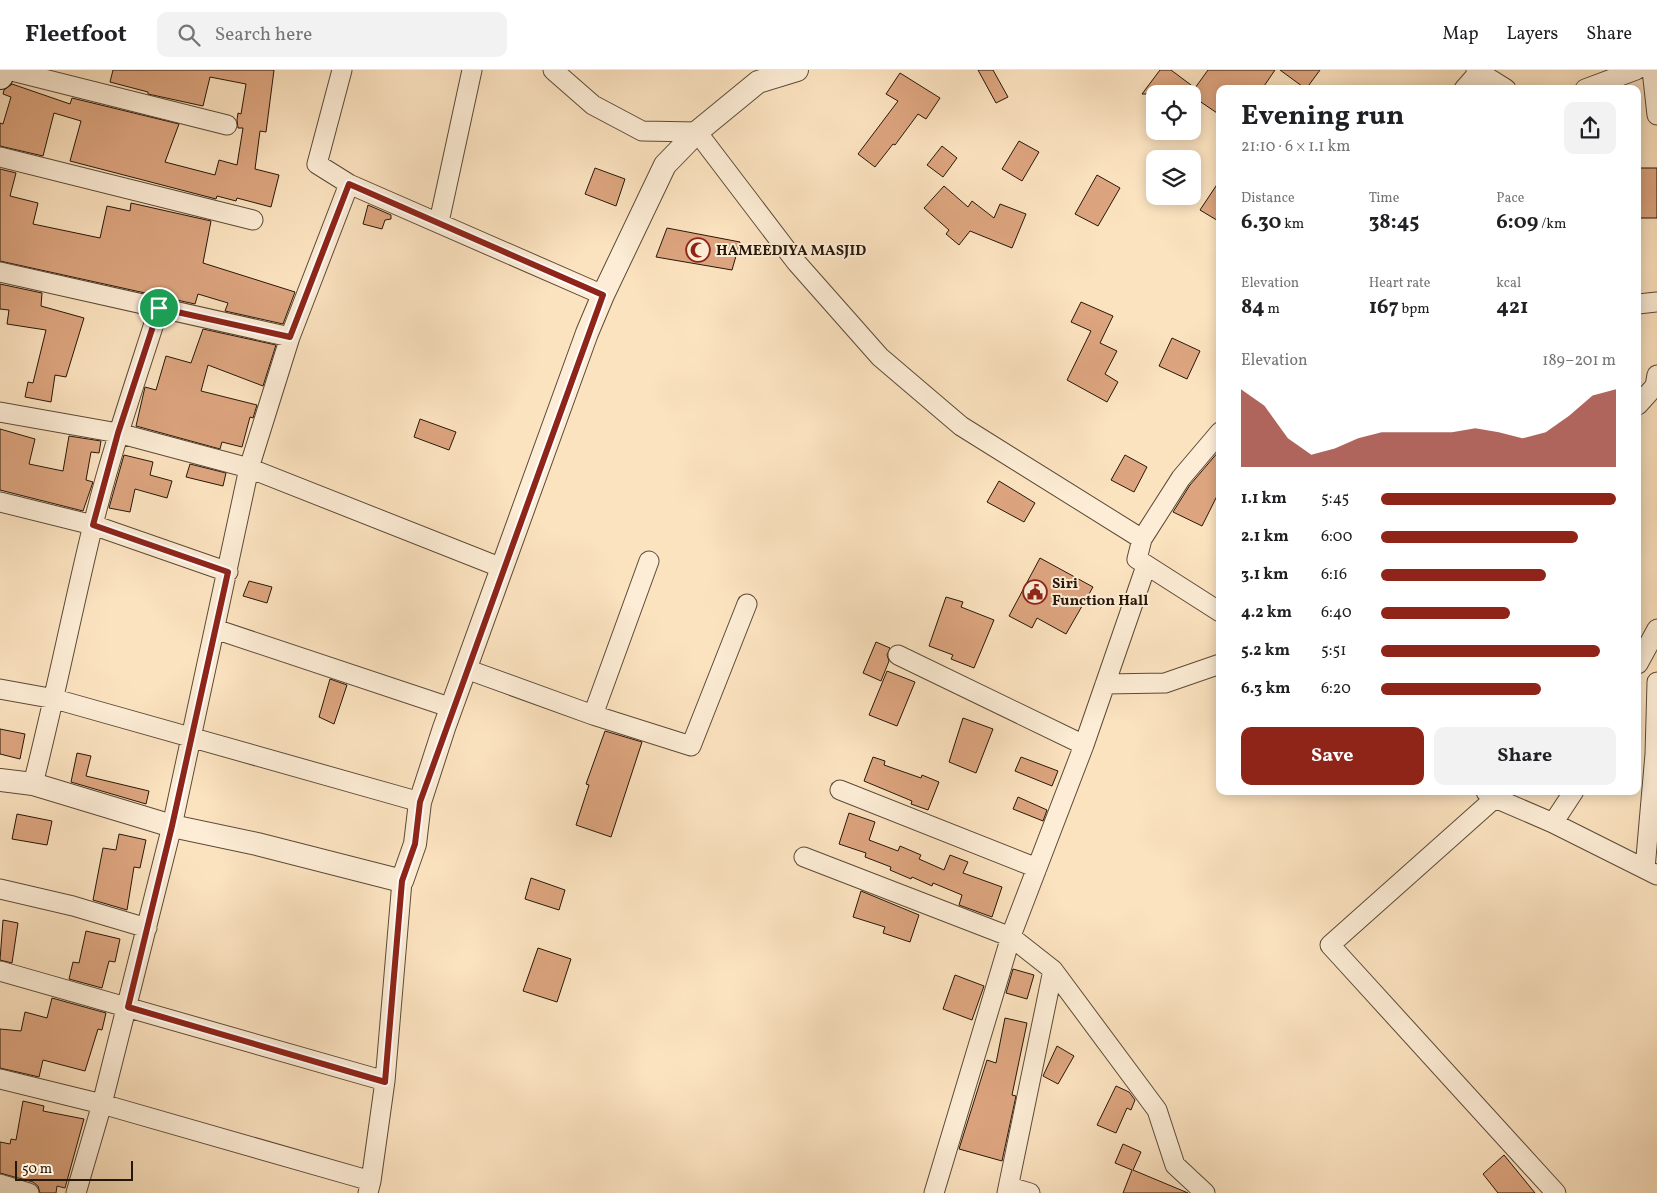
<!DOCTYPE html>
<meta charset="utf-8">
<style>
:root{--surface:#fff;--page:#f2f2f2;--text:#202124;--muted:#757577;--line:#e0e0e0;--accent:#8f2418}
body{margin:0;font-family:Vollkorn,serif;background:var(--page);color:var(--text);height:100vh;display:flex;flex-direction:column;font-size:19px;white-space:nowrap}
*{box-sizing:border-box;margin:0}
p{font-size:16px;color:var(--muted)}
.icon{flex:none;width:28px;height:28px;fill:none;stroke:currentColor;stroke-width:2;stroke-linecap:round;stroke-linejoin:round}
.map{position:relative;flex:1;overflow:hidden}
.side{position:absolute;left:1216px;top:15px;width:425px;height:710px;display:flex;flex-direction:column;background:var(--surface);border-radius:10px;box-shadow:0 2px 12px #0003}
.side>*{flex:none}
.buttons{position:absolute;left:1146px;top:15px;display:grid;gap:10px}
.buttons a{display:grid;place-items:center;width:55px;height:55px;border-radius:10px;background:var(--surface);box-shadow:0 2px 12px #0003;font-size:25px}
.scale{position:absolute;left:15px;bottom:12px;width:118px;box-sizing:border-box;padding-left:5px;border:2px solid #271709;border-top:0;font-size:14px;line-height:18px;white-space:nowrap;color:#271709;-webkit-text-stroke:4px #fdedd6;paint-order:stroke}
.pin{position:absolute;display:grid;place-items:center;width:42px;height:42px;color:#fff;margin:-21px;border:2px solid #fff;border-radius:50%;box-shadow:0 1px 5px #0007}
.round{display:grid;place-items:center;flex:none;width:52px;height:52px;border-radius:10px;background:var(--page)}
.head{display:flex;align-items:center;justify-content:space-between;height:85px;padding:0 25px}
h1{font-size:28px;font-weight:700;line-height:38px}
.figures{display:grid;grid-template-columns:repeat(3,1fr);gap:8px;height:85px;padding:5px 25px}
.figures div{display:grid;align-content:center}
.figures b{font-size:21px;font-weight:700}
.figures small{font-size:14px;font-weight:400}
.figures p{font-size:14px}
.chart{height:140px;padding:10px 25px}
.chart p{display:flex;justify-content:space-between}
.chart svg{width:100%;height:90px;margin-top:5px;fill:var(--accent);opacity:.7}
.action{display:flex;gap:10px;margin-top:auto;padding:10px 25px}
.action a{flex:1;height:58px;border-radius:10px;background:var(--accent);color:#fff;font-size:20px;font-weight:700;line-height:58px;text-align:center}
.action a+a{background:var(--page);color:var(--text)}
ul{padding:0 25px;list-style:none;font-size:16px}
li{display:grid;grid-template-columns:80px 60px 1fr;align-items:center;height:38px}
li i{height:12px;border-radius:6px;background:var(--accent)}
header{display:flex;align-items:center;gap:30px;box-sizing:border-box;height:70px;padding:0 25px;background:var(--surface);border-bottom:1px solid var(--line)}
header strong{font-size:24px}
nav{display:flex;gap:28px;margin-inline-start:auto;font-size:18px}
.search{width:350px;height:45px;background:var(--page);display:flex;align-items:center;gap:12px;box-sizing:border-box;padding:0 18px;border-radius:10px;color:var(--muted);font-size:19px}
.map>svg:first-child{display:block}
</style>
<header>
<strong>Fleetfoot</strong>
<div class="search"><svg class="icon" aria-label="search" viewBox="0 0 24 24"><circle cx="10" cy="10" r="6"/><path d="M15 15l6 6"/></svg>Search here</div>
<nav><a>Map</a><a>Layers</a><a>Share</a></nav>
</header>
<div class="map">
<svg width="1657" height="1123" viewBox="0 0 1657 1123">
<rect width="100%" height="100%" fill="#fce3c0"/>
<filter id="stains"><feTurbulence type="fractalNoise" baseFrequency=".004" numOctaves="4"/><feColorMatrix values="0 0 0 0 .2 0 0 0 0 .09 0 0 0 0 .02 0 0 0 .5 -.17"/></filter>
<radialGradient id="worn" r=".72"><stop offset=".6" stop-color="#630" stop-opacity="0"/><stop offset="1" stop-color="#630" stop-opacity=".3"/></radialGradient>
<path fill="#dda57f" stroke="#271709" d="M 113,0 L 274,0 L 266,62 L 260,61 L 255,99 L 279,105 L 271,137 L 237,128 L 236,131 L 217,126 L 216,129 L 70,91 L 81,51 L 54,43 L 43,86 L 0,76 L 0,53 L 3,54 L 11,27 L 3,24 L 4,20 L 12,14 L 70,34 L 72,28 L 179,54 L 165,92 L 215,105 L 219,90 L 237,95 L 243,58 L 238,58 L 237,50 L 238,43 L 241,44 L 246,14 L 210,7 L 203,36 L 148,24 L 148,22 L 110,12 Z
M 978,0 L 993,0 L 1008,27 L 996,33 Z
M 1160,0 L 1171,0 L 1195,18 L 1208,0 L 1275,0 L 1262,19 L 1220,19 L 1220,45 L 1192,26 L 1192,24 L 1142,24 Z
M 1280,0 L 1320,0 L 1306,19 Z
M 900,3 L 940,28 L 926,49 L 918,44 L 895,75 L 893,74 L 875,97 L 858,84 L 898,31 L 886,24 Z
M 1019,71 L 1039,82 L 1022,111 L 1002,99 Z
M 942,76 L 957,88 L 943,107 L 927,95 Z
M 595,98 L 625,109 L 616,136 L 585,124 Z
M 1638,98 L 1657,98 L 1657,148 L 1638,148 Z
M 0,99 L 16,103 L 10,126 L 38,133 L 33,154 L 100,168 L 107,136 L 130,141 L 131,133 L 211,151 L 203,193 L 295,222 L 283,254 L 225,241 L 228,233 L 198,224 L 195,234 L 0,191 Z
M 1097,105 L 1120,118 L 1098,156 L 1075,144 Z
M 1220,110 L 1220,152 L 1200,140 Z
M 944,116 L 968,137 L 972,131 L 994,148 L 1000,134 L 1026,144 L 1012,178 L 970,161 L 959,175 L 946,164 L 949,160 L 924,138 Z
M 368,135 L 391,145 L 391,149 L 385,150 L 382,159 L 363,154 Z
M 667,158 L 740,172 L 732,200 L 656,187 Z
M 0,214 L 42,223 L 41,236 L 84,248 L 66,307 L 55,305 L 51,332 L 25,327 L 28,312 L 33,313 L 46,260 L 7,254 L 9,240 L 0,239 Z
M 1081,232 L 1113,246 L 1100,273 L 1117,281 L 1105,304 L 1118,312 L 1107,332 L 1067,310 L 1091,261 L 1071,252 Z
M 203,259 L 276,275 L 263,316 L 208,295 L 201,321 L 257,335 L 253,348 L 250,347 L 242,377 L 222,372 L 220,379 L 136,356 L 145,317 L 156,320 L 166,286 L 191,293 Z
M 1172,268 L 1200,281 L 1187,309 L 1159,296 Z
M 420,349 L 456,362 L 449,380 L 414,367 Z
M 0,359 L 35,369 L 29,394 L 63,401 L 69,366 L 101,371 L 99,383 L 91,382 L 86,410 L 93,412 L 83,441 L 0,420 Z
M 1219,381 L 1220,420 L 1202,456 L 1173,442 L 1190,415 Z
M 124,385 L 153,392 L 150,405 L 172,411 L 167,428 L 135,419 L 130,442 L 109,438 Z
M 1125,385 L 1147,397 L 1134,422 L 1111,410 Z
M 190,394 L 226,403 L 223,416 L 186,407 Z
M 999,411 L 1035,433 L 1024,452 L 987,432 Z
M 1040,488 L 1093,517 L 1066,564 L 1037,548 L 1032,558 L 1009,546 Z
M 249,511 L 272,517 L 267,533 L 243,526 Z
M 946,527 L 963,532 L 961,537 L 994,550 L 974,598 L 951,589 L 953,585 L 929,576 Z
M 876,572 L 890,578 L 887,585 L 889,591 L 881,611 L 863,603 Z
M 887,601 L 915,612 L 897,656 L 869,645 Z
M 330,609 L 347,615 L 334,654 L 319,647 Z
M 963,648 L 993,659 L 976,703 L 949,692 Z
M 0,659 L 25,664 L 20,689 L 0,684 Z
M 605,661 L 642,672 L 611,767 L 576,755 L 589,715 L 586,714 Z
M 77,683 L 91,686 L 86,706 L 149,721 L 146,734 L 71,712 Z
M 873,687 L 885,691 L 884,695 L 921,708 L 922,705 L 939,712 L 928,740 L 911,734 L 912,731 L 864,711 Z
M 1021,687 L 1058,701 L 1052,716 L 1015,701 Z
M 1018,727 L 1047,740 L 1043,751 L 1013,739 Z
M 849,743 L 875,752 L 869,770 L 898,781 L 900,776 L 921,785 L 919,789 L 944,800 L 950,785 L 968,792 L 963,803 L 1002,817 L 992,847 L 959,835 L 962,825 L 933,813 L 932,816 L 912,807 L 911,809 L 890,800 L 891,797 L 865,787 L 866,783 L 839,774 Z
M 17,744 L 52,751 L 47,775 L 12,769 Z
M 119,764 L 146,770 L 140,798 L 134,797 L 127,840 L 93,830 L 103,778 L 116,780 Z
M 531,808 L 565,820 L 559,840 L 525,829 Z
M 861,821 L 919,845 L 910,872 L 883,863 L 885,857 L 853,847 Z
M 3,850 L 18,853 L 12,893 L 0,890 Z
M 86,861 L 120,869 L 115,892 L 109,891 L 102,918 L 69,909 L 73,892 L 79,893 Z
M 538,878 L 571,889 L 557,932 L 523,921 Z
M 1013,899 L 1034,905 L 1027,929 L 1006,923 Z
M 955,905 L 984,916 L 972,950 L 943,939 Z
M 52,928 L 106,943 L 102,960 L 98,959 L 85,1001 L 43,990 L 39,1007 L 0,998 L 0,959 L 21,961 L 25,942 L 47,948 Z
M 1005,948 L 1027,953 L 1012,1025 L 1016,1026 L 1002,1091 L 959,1079 L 987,990 L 996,993 Z
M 1057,976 L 1074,986 L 1058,1014 L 1043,1006 Z
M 1116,1016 L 1129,1022 L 1135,1030 L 1131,1040 L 1127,1038 L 1116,1063 L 1097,1055 Z
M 23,1031 L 44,1036 L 43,1041 L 84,1049 L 65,1118 L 57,1116 L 56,1123 L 40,1123 L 38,1116 L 33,1112 L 0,1103 L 0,1072 L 10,1074 L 11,1069 L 16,1070 Z
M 1123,1074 L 1141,1082 L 1133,1100 L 1188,1123 L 1123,1123 L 1132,1100 L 1115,1093 Z
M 1504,1085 L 1535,1123 L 1498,1123 L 1483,1104 Z"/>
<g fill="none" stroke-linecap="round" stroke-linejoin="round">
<g stroke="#5c4a37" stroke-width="21">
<path id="minor" d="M 8,0 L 227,55
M 342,0 L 317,94 L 349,114 L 603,225
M 553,0 L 593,35 L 642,61 L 697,62 L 796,192 L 880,287 L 961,356 L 1142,469 L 1137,489 L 1220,542
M 1652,0 L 1657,45
M 1479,2 L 1506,19
M 1464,19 L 1479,2 L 1476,0
M 1585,19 L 1636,0
M 0,87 L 253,150
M 439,152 L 472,0
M 0,202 L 290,267 L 249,398 L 172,756 L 102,1034 L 76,1123
M 1638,234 L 1657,232
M 290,267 L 349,114
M 1638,335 L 1655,316 L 1657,305
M 0,342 L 118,363 L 249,398 L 502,498
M 0,432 L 93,455 L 228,502
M 1142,469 L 1181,408 L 1220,362
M 215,559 L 452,638
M 898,585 L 1084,675
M 1638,594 L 1657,559
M 466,599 L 593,645 L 649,491
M 1105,614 L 1165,613 L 1220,594
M 0,619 L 55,629 L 420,732
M 593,645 L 691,676 L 747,534
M 33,714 C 55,628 72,541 93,455 C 111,382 136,310 159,238
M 840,720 L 1037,798
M 1486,722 L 1495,728 L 1553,753 L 1657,805
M 1495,728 L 1330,875 L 1556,1123
M 1553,753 L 1574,721
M 804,787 L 1011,867 L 1053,900 L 1007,1123
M 1645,799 L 1655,684 L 1657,612
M 0,819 L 73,836 L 147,858
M 1053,900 L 1157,1040 L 1175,1095 L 1205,1123
M 0,901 L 385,1011 L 402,811
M 0,1009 L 102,1034 L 371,1111 L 368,1123
M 371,1111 L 385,1011
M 0,1114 L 29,1123
M 1009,1117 L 1030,1123
M 934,1123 L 1012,863 L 1084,675 L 1146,496"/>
</g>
<g stroke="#5c4a37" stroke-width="24">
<path id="tertiary" d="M 0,710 L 33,714 L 172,756 L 257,774 L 402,811 L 415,774 L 420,732 L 444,658 L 587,263 L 603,225 L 665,95 L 697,62 L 758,12 L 797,0"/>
</g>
<g stroke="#271709" stroke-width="28">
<path id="secondary" d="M 0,6 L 2,0"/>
</g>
<use href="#minor" stroke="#fdedd6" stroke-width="19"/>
<use href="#tertiary" stroke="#fdedd6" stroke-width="22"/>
<use href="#secondary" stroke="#fdedd6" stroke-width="26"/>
</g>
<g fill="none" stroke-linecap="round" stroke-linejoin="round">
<g stroke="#fff" stroke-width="10">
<path id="route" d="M 349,114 L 603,225 L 420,732 L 415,774 L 402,811 L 385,1012 L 128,937 L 172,756 L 228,502 L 93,455 L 118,363 L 159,238 L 290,267 Z"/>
</g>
<use href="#route" stroke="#8f2418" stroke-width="6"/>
</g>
<defs>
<g id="mosque-ring" transform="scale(1.25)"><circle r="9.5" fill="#fdedd6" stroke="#8f2418" stroke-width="1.5"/><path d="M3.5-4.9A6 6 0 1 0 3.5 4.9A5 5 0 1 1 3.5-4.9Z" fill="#8f2418"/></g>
<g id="civic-ring" transform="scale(1.25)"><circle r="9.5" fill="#fdedd6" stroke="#8f2418" stroke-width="1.5"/><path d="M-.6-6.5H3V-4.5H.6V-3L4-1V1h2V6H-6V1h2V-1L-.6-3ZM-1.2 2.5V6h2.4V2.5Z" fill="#8f2418"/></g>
</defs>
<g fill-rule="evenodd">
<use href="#mosque-ring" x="698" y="180"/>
<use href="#civic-ring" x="1035" y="522"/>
</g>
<g text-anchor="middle" stroke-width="4" stroke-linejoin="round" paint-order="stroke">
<g font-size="15" font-weight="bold" fill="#271709" stroke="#fdedd6" text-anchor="start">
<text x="716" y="185">HAMEEDIYA MASJID</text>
<text x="1052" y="518">Siri<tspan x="1052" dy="17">Function Hall</tspan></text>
</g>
</g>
<rect width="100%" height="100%" filter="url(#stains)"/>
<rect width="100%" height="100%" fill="url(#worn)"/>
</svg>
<div class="buttons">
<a><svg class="icon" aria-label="locate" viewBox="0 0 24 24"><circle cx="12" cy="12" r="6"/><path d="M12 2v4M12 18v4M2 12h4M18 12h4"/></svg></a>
<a><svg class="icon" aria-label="layers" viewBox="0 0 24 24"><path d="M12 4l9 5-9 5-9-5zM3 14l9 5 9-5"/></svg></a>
</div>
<div class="scale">50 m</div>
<div class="pin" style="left:159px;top:238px;background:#1e9e55"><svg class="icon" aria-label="arrive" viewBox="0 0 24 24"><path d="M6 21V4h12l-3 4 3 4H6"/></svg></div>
<section class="side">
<div class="head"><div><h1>Evening run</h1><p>21:10 · 6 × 1.1 km</p></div><a class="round"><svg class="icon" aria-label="share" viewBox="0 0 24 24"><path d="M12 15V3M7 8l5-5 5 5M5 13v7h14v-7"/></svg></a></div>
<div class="figures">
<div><p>Distance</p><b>6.30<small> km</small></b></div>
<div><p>Time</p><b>38:45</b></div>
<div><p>Pace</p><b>6:09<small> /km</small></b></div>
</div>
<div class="figures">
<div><p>Elevation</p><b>84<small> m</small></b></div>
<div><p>Heart rate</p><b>167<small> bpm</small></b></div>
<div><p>kcal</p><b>421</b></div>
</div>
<div class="chart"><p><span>Elevation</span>189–201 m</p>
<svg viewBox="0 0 160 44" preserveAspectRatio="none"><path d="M0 44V6L10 14L20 30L30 38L40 35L50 30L60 27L70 27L80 27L90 27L100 25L110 27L120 30L130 27L140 19L150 9L160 6V44z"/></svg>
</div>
<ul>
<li><b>1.1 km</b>5:45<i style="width:100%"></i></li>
<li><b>2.1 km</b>6:00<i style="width:84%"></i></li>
<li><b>3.1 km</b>6:16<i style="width:70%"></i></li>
<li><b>4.2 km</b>6:40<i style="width:55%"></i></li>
<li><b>5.2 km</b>5:51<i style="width:93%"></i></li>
<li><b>6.3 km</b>6:20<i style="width:68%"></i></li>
</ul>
<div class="action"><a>Save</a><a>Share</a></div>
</section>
</div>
